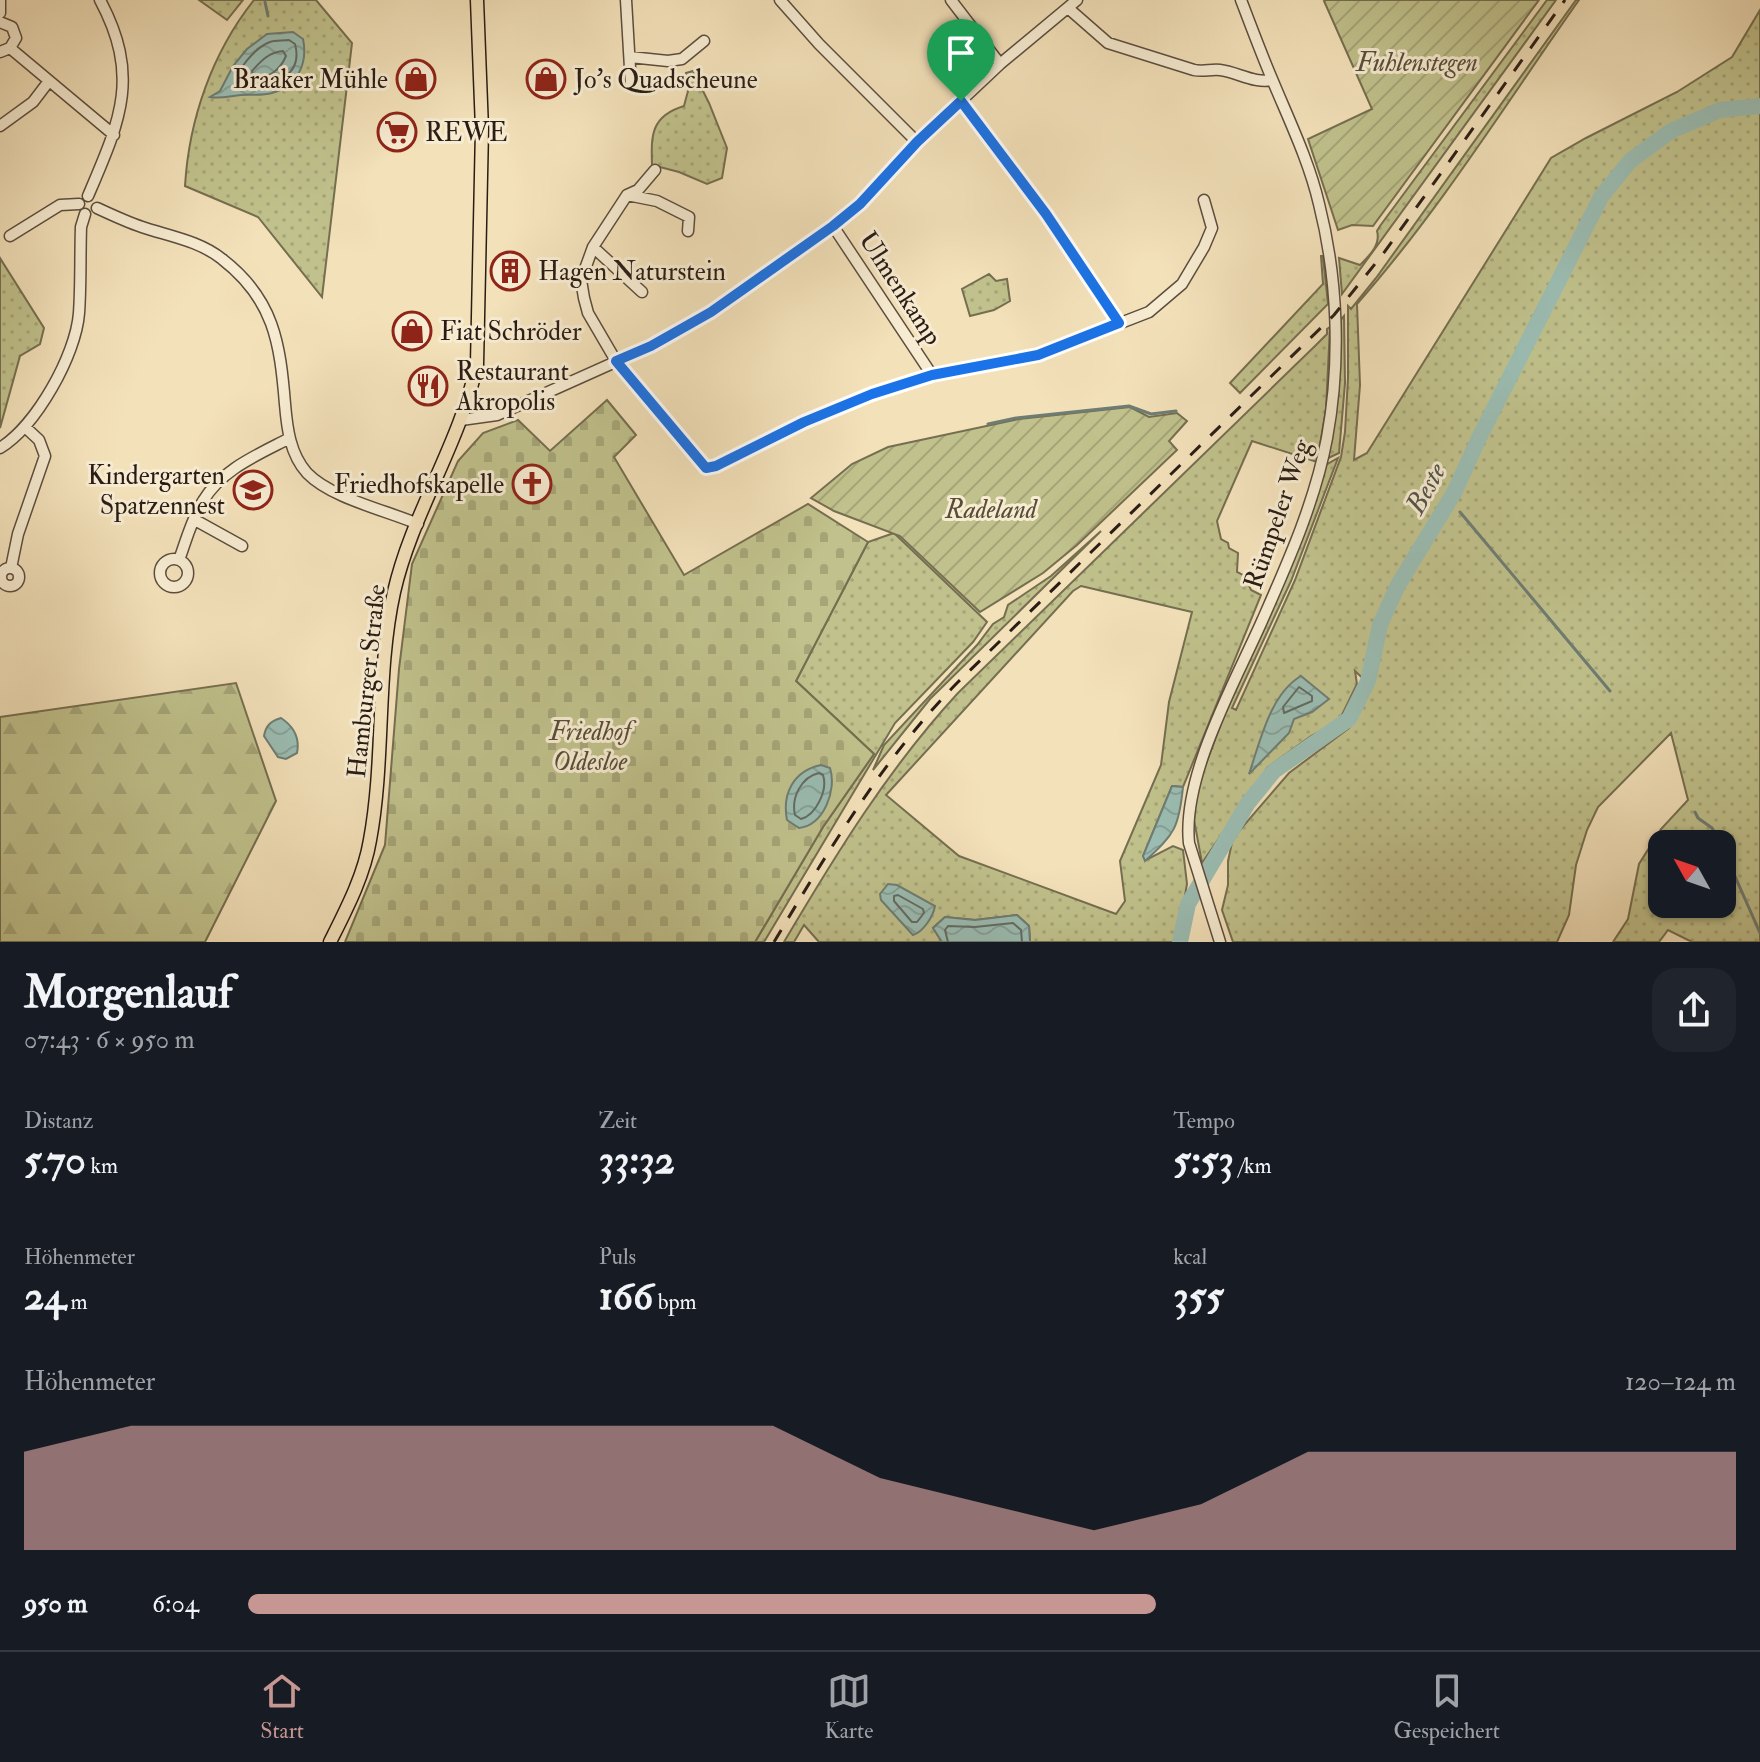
<!DOCTYPE html>
<html lang="de">
<meta charset="utf-8">
<style>
:root{--surface:#171b24;--page:#20242c;--text:#f1f3f6;--muted:#9ea1a6;--line:#363941;--accent:#c59692}
body{margin:0;font-family:"IM FELL Double Pica",serif;background:var(--page);color:var(--text);height:100vh;display:flex;flex-direction:column;font-size:30px;white-space:nowrap}
*{box-sizing:border-box;margin:0}
p{font-size:26px;color:var(--muted)}
.icon{flex:none;width:44px;height:44px;fill:none;stroke:currentColor;stroke-width:2;stroke-linecap:round;stroke-linejoin:round}
.map{position:relative;height:942px;overflow:hidden}
.details{display:flex;flex-direction:column;background:var(--surface);flex:1}
.details>*{flex:none}
.needle{width:52px;rotate:310deg}
.tools{position:absolute;left:1648px;top:830px;display:grid;gap:16px}
.tools a{display:grid;place-items:center;width:88px;height:88px;border-radius:16px;background:var(--surface);box-shadow:0 2px 6px #0004;font-size:40px}
.pin{position:absolute;display:grid;place-items:center;width:68px;height:68px;color:#fff;margin:-82px -34px;border-radius:50% 50% 50% 0;rotate:-45deg;box-shadow:0 0 8px #0007}
.pin .icon{rotate:45deg}
.round{display:grid;place-items:center;flex:none;width:84px;height:84px;border-radius:24px;background:var(--page)}
.headline{display:flex;align-items:center;justify-content:space-between;height:136px;padding:0 24px}
h1{font-size:44px;font-weight:700;line-height:60px}
.figures{display:grid;grid-template-columns:repeat(3,1fr);gap:12px;height:136px;padding:8px 24px}
.figures div{display:grid;align-content:center}
.figures b{font-size:40px;font-weight:700}
.figures small{font-size:22px;font-weight:400}
.figures p{font-size:22px}
.chart{height:224px;padding:16px 24px}
.chart p{display:flex;justify-content:space-between}
.chart svg{width:100%;height:144px;margin-top:8px;fill:var(--accent);opacity:.7}
ul{padding:0 24px;list-style:none;font-size:26px}
li{display:grid;grid-template-columns:128px 96px 1fr;align-items:center;height:60px}
li i{height:20px;border-radius:10px;background:var(--accent)}
.dock{display:flex;justify-content:space-around;align-items:center;height:112px;border-top:2px solid var(--line);background:var(--surface);font-size:22px;color:var(--muted)}
.dock a{display:grid;justify-items:center;gap:4px}
.dock .current{color:var(--accent)}
.map>svg:first-child{display:block}
</style>
<div class="map">
<svg width="1760" height="942" viewBox="0 0 1760 942">
<defs>
<pattern id="grass-dots" width="8" height="8" patternUnits="userSpaceOnUse" patternTransform="scale(2)"><rect width="8" height="8" fill="#c0c18c"/><path d="M2 2h.1M6 6h.1" fill="none" stroke="#a5a578" stroke-width="1.8" stroke-linecap="round"/></pattern>
<pattern id="forest-firs" width="22" height="20" patternUnits="userSpaceOnUse" patternTransform="scale(2)"><rect width="22" height="20" fill="#c0c18c"/><path d="M5 1l3.5 6h-7zM16 11l3.5 6h-7z" fill="#a5a578"/></pattern>
<pattern id="cemetery-stones" width="16" height="16" patternUnits="userSpaceOnUse" patternTransform="scale(2)"><rect width="16" height="16" fill="#c0c18c"/><path d="M2 7V4a2 2 0 0 1 4 0v3zM10 15v-3a2 2 0 0 1 4 0v3z" fill="#a5a578"/></pattern>
<pattern id="garden-furrows" width="10" height="10" patternUnits="userSpaceOnUse" patternTransform="scale(2)"><rect width="10" height="10" fill="#c0c18c"/><path d="M-1 1l2-2M0 10L10 0M9 11l2-2" fill="none" stroke="#a5a578"/></pattern>
<pattern id="water-waves" width="16" height="10" patternUnits="userSpaceOnUse" patternTransform="scale(2)"><rect width="16" height="10" fill="#9bbdb3"/><path d="M0 5q4-4 8 0t8 0" fill="none" stroke="#86a299"/></pattern>
</defs>
<rect width="100%" height="100%" fill="#f3e1ba"/>
<filter id="stains"><feTurbulence type="fractalNoise" baseFrequency=".0025" numOctaves="4"/><feColorMatrix values="0 0 0 0 .2 0 0 0 0 .09 0 0 0 0 .02 0 0 0 .5 -.17"/></filter>
<radialGradient id="worn" r=".72"><stop offset=".6" stop-color="#630" stop-opacity="0"/><stop offset="1" stop-color="#630" stop-opacity=".3"/></radialGradient>
<path fill="url(#grass-dots)" stroke="#756e50" stroke-width="2" fill-rule="evenodd" d="M 199,0 L 243,0 L 227,20 Z
M 254,0 L 316,0 L 352,43 L 322,297 L 258,217 L 185,186 C 189,119 212,53 254,0 Z
M 1547,0 L 1556,0 L 1342,294 L 1339,258 L 1360,265 C 1369,256 1381,245 1377,231 L 1380,226 Z
M 1576,0 L 1579,0 C 1507,102 1440,210 1357,304 L 1360,385 L 1354,460 L 1367,453 L 1551,158 L 1586,138 L 1677,92 L 1732,57 L 1760,10 L 1760,942 L 1692,942 L 1668,930 L 1659,942 L 1613,942 L 1628,919 L 1639,864 L 1661,829 L 1688,800 L 1671,733 L 1598,807 L 1587,830 L 1576,865 L 1569,915 L 1557,942 L 1233,942 L 1222,910 L 1228,885 L 1228,861 L 1233,838 L 1289,773 L 1349,728 L 1372,687 L 1355,671 L 1357,684 L 1339,721 L 1311,736 L 1268,767 L 1202,863 L 1194,820 L 1197,788 L 1225,713 L 1294,559 L 1324,466 L 1338,458 L 1291,581 L 1232,708 L 1236,710 L 1295,580 L 1341,457 L 1345,432 L 1348,378 L 1348,306 L 1351,309 L 1376,278 ZM 1662,844 L 1722,844 L 1722,904 L 1662,904 Z
M 693,71 L 709,103 L 727,148 L 722,178 L 707,184 L 679,172 L 652,165 C 651,135 651,116 684,106 L 688,91 L 686,73 Z
M 1321,256 L 1323,256 L 1328,304 L 1240,393 L 1230,383 L 1323,284 Z
M 0,258 L 44,328 L 40,344 L 20,356 L 0,428 Z
M 989,274 L 996,281 L 1007,279 L 1010,301 L 994,310 L 970,316 L 962,289 Z
M 1344,316 L 1345,383 L 1339,453 L 1326,459 L 1338,323 Z
M 1330,327 L 1326,409 L 1317,462 L 1252,441 L 1217,521 L 1221,539 L 1228,543 L 1229,548 L 1238,553 L 1237,572 L 1245,576 L 1251,590 L 1261,595 L 1183,787 L 1172,786 L 1143,856 L 1146,860 L 1173,846 L 1183,850 L 1187,884 L 1177,942 L 1030,942 L 1029,926 L 1017,915 L 975,920 L 945,917 L 933,928 L 942,942 L 819,942 L 804,925 L 794,942 L 784,942 C 836,854 888,769 958,693 L 1316,345 L 1327,334 L 1327,329 ZM 1081,586 L 1192,612 L 1169,702 L 1161,765 L 1120,861 L 1125,901 L 1116,914 L 959,856 L 886,795 L 1073,591 Z
M 1101,531 L 930,699 L 873,770 L 884,745 L 977,645 L 993,624 L 1004,617 L 1008,605 L 1051,576 Z
M 894,533 L 987,622 L 973,642 L 895,723 L 764,942 L 755,942 L 823,827 L 874,754 L 796,681 L 868,542 Z"/>
<path fill="url(#forest-firs)" stroke="#756e50" stroke-width="2" d="M 236,683 L 276,801 L 205,942 L 0,942 L 0,717 Z"/>
<path fill="url(#cemetery-stones)" stroke="#756e50" stroke-width="2" d="M 607,400 L 636,435 L 614,457 L 684,575 L 808,504 L 868,542 L 796,681 L 874,754 L 823,827 L 755,942 L 345,942 L 385,845 L 399,669 L 412,564 L 458,461 L 483,433 L 518,420 L 550,451 Z"/>
<path fill="url(#garden-furrows)" stroke="#756e50" stroke-width="2" d="M 1326,0 L 1539,0 L 1373,226 L 1352,225 L 1338,230 L 1308,139 L 1372,109 L 1324,1 Z
M 1130,407 L 1149,417 L 1177,413 L 1187,421 L 1169,441 L 1177,450 L 1077,545 L 1043,573 L 980,612 L 900,536 L 834,511 L 811,498 L 852,464 L 888,447 L 1019,419 Z"/>
<path fill="url(#water-waves)" stroke="#6e7d74" stroke-width="2" d="M 293,32 L 303,39 C 308,63 298,86 272,93 C 262,96 252,94 241,95 C 230,96 221,99 210,97 L 220,91 L 233,66 L 247,49 L 267,34 Z
M 1301,676 L 1329,699 L 1312,712 L 1294,719 L 1289,733 L 1249,774 C 1260,742 1270,694 1301,676 Z
M 281,718 C 293,726 300,738 297,753 L 286,759 L 278,757 L 264,736 C 266,725 271,721 281,718 Z
M 821,765 L 830,768 C 837,790 824,825 799,828 L 787,820 C 782,794 793,771 821,765 Z
M 1172,786 L 1183,787 C 1179,827 1175,834 1145,861 L 1143,856 Z
M 888,884 L 897,885 L 935,906 C 933,917 923,932 913,935 L 881,900 L 880,894 Z
M 1017,915 L 1029,926 L 1030,942 L 942,942 L 933,928 L 945,917 L 975,920 Z"/>
<g fill="none" stroke-linecap="round" stroke-linejoin="round">
<path stroke="#626c64" stroke-width="2" d="M 289,40 L 295,44 C 305,81 261,91 234,86 C 236,71 254,48 270,42 C 275,40 283,41 289,40 Z
M 283,51 L 286,56 C 280,70 268,80 253,76 L 252,71 C 261,61 269,52 283,51 Z
M 1299,687 L 1312,696 L 1312,701 L 1284,713 L 1283,707 Z
M 819,773 L 823,775 C 828,790 816,815 801,819 L 795,815 C 791,798 801,777 819,773 Z
M 894,896 L 898,895 L 923,909 L 924,913 L 917,922 L 912,922 L 894,901 Z
M 948,942 L 945,930 L 948,926 L 975,927 L 1013,923 L 1021,930 L 1022,942"/>
<path stroke="#6e7d74" stroke-width="3" d="M 265,2 L 268,16
M 988,424 L 1016,418 L 1129,406 L 1151,414 L 1176,411
M 1460,512 L 1610,691
M 1695,812 L 1698,818 L 1712,828 L 1721,844
M 1722,847 L 1760,933"/>
<path stroke="#9bbdb3" stroke-width="16" d="M 1180,942 L 1188,904 L 1248,803 L 1274,771 L 1349,719 L 1368,681 L 1380,625 L 1398,585 L 1454,493 L 1479,438 L 1601,197 L 1630,161 L 1671,131 L 1720,110 L 1760,106"/>
<g stroke="#5c4d3e" stroke-width="13">
<path id="minor" d="M 626,0 L 631,85
M 780,0 L 819,44 L 917,142
M 951,0 L 1000,64
M 1068,8 L 1108,43 L 1194,70 C 1203,72 1211,69 1220,70 C 1237,72 1255,84 1272,80
M 0,13 L 0,0
M 0,22 L 12,27 L 16,38 L 10,48 L 0,52
M 10,48 L 114,135
M 630,57 L 668,61 L 682,59 L 704,41
M 961,101 L 1046,214 L 1119,323
M 0,126 L 33,102 L 49,81
M 655,170 L 638,190 L 627,195 L 593,247 L 581,280 L 584,298 L 588,313 L 616,361 L 706,468 L 716,466 L 804,422 L 872,394 L 932,375 L 1038,355 L 1149,312 L 1182,284 L 1204,247 L 1212,228 L 1204,200
M 627,195 L 657,201 L 689,217 L 688,231
M 88,196 C 120,121 141,77 100,0
M 97,208 C 112,215 127,222 142,227 C 169,236 200,241 222,259 C 274,299 280,343 285,404 C 287,428 290,454 307,473 C 331,498 385,510 418,524
M 833,226 L 932,375
M 10,236 L 60,205 L 79,204
M 593,247 L 642,292
M 461,420 L 497,415 L 651,346 L 711,312 L 800,250 L 860,204 L 917,142 L 1000,64 L 1077,0
M 0,448 C 36,426 76,355 79,313 C 81,285 80,256 81,227 L 85,214
M 195,520 L 242,546
M160 573a14 14 0 1 1 28 0a14 14 0 1 1-28 0Z
M 179,560 C 186,541 192,518 203,501 C 221,470 257,455 288,439
M 11,568 L 18,534 L 45,456 L 39,440 L 25,427
M1 577a9 9 0 1 1 18 0a9 9 0 1 1-18 0Z
M 1220,942 L 1189,843 C 1182,776 1235,682 1262,621 C 1288,562 1315,502 1327,438 C 1341,362 1338,279 1319,204 C 1309,161 1289,120 1272,79 C 1261,53 1251,26 1241,0"/>
</g>
<g stroke="#2a1c15" stroke-width="15">
<path id="major" d="M 330,942 C 346,910 364,876 370,840 C 385,759 376,673 394,592 C 412,513 460,444 477,364 L 482,129 L 477,0"/>
</g>
<use href="#minor" stroke="#f7ecd2" stroke-width="10"/>
<use href="#major" stroke="#f3e1ba" stroke-width="12"/>
<path stroke="#2a1c15" stroke-width="3" stroke-dasharray="14 14" stroke-linecap="butt" d="M 774,942 C 829,850 882,760 957,683 L 1334,315 L 1383,254 L 1565,0"/>
</g>
<g fill="none" stroke-linecap="round" stroke-linejoin="round">
<g stroke="#fff" stroke-width="16">
<path id="route" d="M 961,101 L 1046,214 L 1119,323 L 1038,355 L 932,375 L 872,394 L 804,422 L 716,466 L 706,468 L 616,361 L 651,346 L 711,312 L 833,226 L 860,204 L 917,142 Z"/>
</g>
<use href="#route" stroke="#1a73e8" stroke-width="10"/>
</g>
<defs>
<g id="shop-ring" transform="scale(2)"><circle r="9.5" fill="#f7ecd2" stroke="#8f2418" stroke-width="1.5"/><path d="M-5-2.5h2.3a2.7 3.5 0 0 1 5.4 0H5L5.5 6h-11ZM-1.5-2.5h3a1.5 2.3 0 0 0-3 0Z" fill="#8f2418"/></g>
<g id="supermarket-ring" transform="scale(2)"><circle r="9.5" fill="#f7ecd2" stroke="#8f2418" stroke-width="1.5"/><path d="M-6-5.5h2.5l.6 2H6L4.5 2H-2.5L-4.4-4H-6ZM-1.5 3.2a1.3 1.3 0 1 0 .1 0ZM3 3.2a1.3 1.3 0 1 0 .1 0Z" fill="#8f2418"/></g>
<g id="building-ring" transform="scale(2)"><circle r="9.5" fill="#f7ecd2" stroke="#8f2418" stroke-width="1.5"/><path d="M-4-6H4V6H1V3H-1V6H-4ZM-2.5-4.3h1.7v1.8h-1.7ZM.8-4.3h1.7v1.8H.8ZM-2.5-1h1.7V.8h-1.7ZM.8-1h1.7V.8H.8Z" fill="#8f2418"/></g>
<g id="restaurant-ring" transform="scale(2)"><circle r="9.5" fill="#f7ecd2" stroke="#8f2418" stroke-width="1.5"/><path d="M-5-6h1v4h1v-4h1v4h1v-4h1v5L-1.5 .5V6h-2V.5L-5-1ZM5-6V6H3V1.5H1.5Q1.5-4 5-6Z" fill="#8f2418"/></g>
<g id="church-ring" transform="scale(2)"><circle r="9.5" fill="#f7ecd2" stroke="#8f2418" stroke-width="1.5"/><path d="M-1.2-6h2.4v3.5h3.3v2.4h-3.3V6h-2.4V-.1h-3.3v-2.4h3.3Z" fill="#8f2418"/></g>
<g id="school-ring" transform="scale(2)"><circle r="9.5" fill="#f7ecd2" stroke="#8f2418" stroke-width="1.5"/><path d="M0-5L7-2L0 1L-7-2ZM-4 1L0 2.5L4 1V4Q0 6-4 4Z" fill="#8f2418"/></g>
</defs>
<g fill-rule="evenodd">
<use href="#shop-ring" x="416" y="79"/>
<use href="#shop-ring" x="546" y="79"/>
<use href="#supermarket-ring" x="397" y="132"/>
<use href="#building-ring" x="510" y="271"/>
<use href="#shop-ring" x="412" y="331"/>
<use href="#restaurant-ring" x="428" y="386"/>
<use href="#church-ring" x="532" y="484"/>
<use href="#school-ring" x="253" y="490"/>
</g>
<g text-anchor="middle" stroke-width="6" stroke-linejoin="round" paint-order="stroke">
<g font-size="26" font-style="italic" fill="#574e39" stroke="#f7ecd2">
<text x="1417" y="71">Fuhlenstegen</text>
<text x="991" y="518">Radeland</text>
<text x="590" y="740">Friedhof<tspan x="590" dy="30">Oldesloe</tspan></text>
</g>
<g font-size="26" fill="#2a1c15" stroke="#f7ecd2" text-anchor="start">
<text x="388" y="88" text-anchor="end">Braaker Mühle</text>
<text x="574" y="88">Jo's Quadscheune</text>
<text x="425" y="141">REWE</text>
<text x="538" y="280">Hagen Naturstein</text>
<text x="440" y="340">Fiat Schröder</text>
<text x="456" y="380">Restaurant<tspan x="456" dy="30">Akropolis</tspan></text>
<text x="225" y="484" text-anchor="end">Kindergarten<tspan x="225" dy="30">Spatzennest</tspan></text>
<text x="504" y="493" text-anchor="end">Friedhofskapelle</text>
</g>
<g font-size="26" fill="#2a1c15" stroke="#f7ecd2">
<text transform="translate(901 288) rotate(57)" y="9">Ulmenkamp</text>
<text transform="translate(1277 514) rotate(-71)" y="9">Rümpeler Weg</text>
<text transform="translate(366 681) rotate(-84)" y="9">Hamburger Straße</text>
</g>
<g font-size="28" font-style="italic" fill="#52544c" stroke="#f7ecd2">
<text transform="translate(1425 488) rotate(-61)" y="10">Beste</text>
</g>
</g>
<rect width="100%" height="100%" filter="url(#stains)"/>
<rect width="100%" height="100%" fill="url(#worn)"/>
</svg>
<div class="tools">
<a><svg class="needle" viewBox="-14 -14 28 28"><path d="M0-13l5 13h-10z" fill="#e53935"/><path d="M0 13l5-13h-10z" fill="#9ea1a6"/></svg></a>
</div>
<div class="pin" style="left:961px;top:101px;background:#1e9e55"><svg class="icon" aria-label="arrive" viewBox="0 0 24 24"><path d="M6 21V4h12l-3 4 3 4H6"/></svg></div>
</div>
<section class="details">
<div class="headline"><div><h1>Morgenlauf</h1><p>07:43 · 6 × 950 m</p></div><a class="round"><svg class="icon" aria-label="share" viewBox="0 0 24 24"><path d="M12 15V3M7 8l5-5 5 5M5 13v7h14v-7"/></svg></a></div>
<div class="figures">
<div><p>Distanz</p><b>5.70<small> km</small></b></div>
<div><p>Zeit</p><b>33:32</b></div>
<div><p>Tempo</p><b>5:53<small> /km</small></b></div>
</div>
<div class="figures">
<div><p>Höhenmeter</p><b>24<small> m</small></b></div>
<div><p>Puls</p><b>166<small> bpm</small></b></div>
<div><p>kcal</p><b>355</b></div>
</div>
<div class="chart"><p><span>Höhenmeter</span>120–124 m</p>
<svg viewBox="0 0 160 44" preserveAspectRatio="none"><path d="M0 44V14L10 6L20 6L30 6L40 6L50 6L60 6L70 6L80 22L90 30L100 38L110 30L120 14L130 14L140 14L150 14L160 14V44z"/></svg>
</div>
<ul>
<li><b>950 m</b>6:04<i style="width:61%"></i></li>
</ul>
</section>
<nav class="dock">
<a class="current"><svg class="icon" aria-label="home" viewBox="0 0 24 24"><path d="M3 11l9-7 9 7M6 9v11h12V9"/></svg>Start</a>
<a><svg class="icon" aria-label="map" viewBox="0 0 24 24"><path d="M3 6l6-2 6 2 6-2v14l-6 2-6-2-6 2zM9 4v14M15 6v14"/></svg>Karte</a>
<a><svg class="icon" aria-label="saved" viewBox="0 0 24 24"><path d="M7 4h10v16l-5-4-5 4z"/></svg>Gespeichert</a>
</nav>
